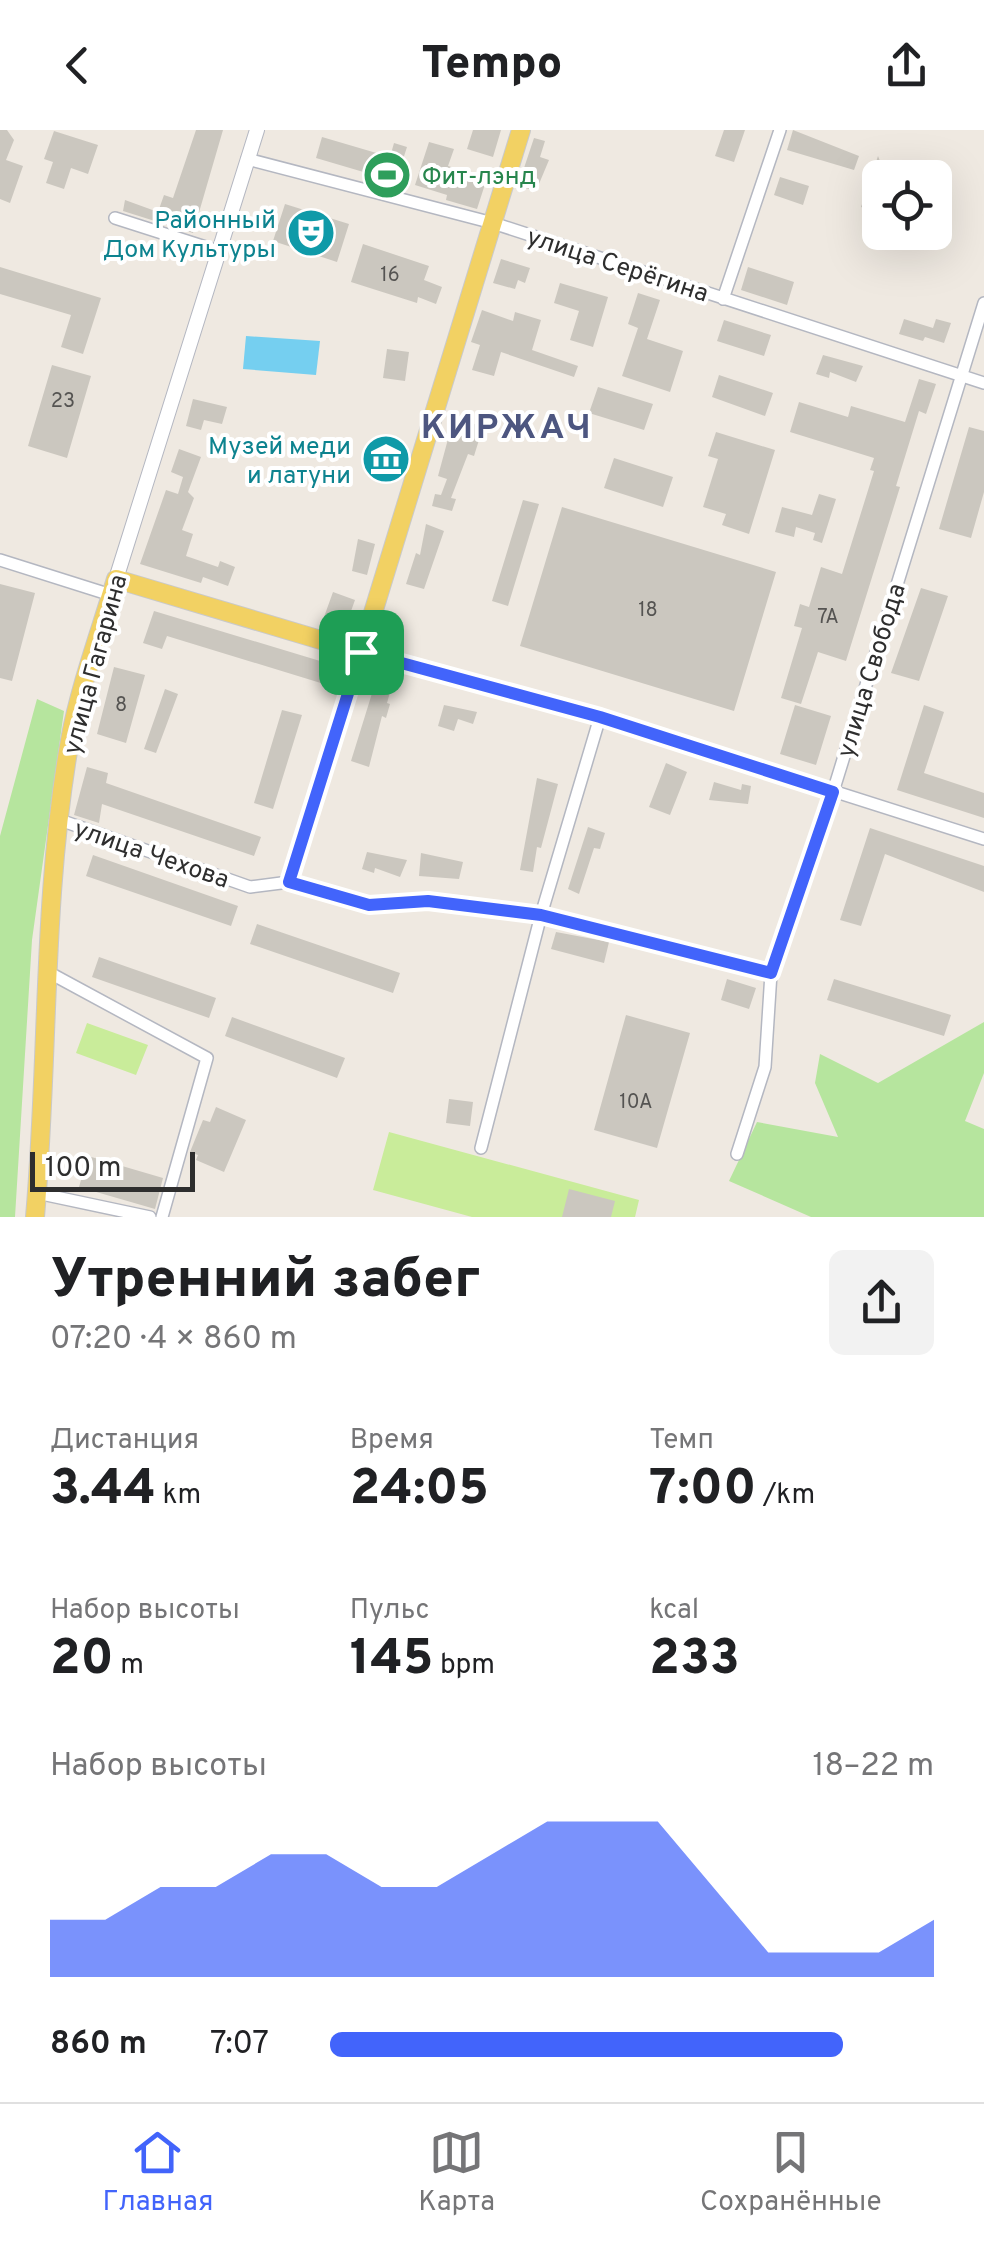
<!DOCTYPE html>
<html lang="ru">
<meta charset="utf-8">
<style>
:root{--surface:#fff;--page:#f2f2f2;--text:#202124;--muted:#757577;--line:#e0e0e0;--accent:#4264fb}
body{margin:0;font-family:Overpass,sans-serif;background:var(--page);color:var(--text);height:100vh;display:flex;flex-direction:column;font-size:38px;white-space:nowrap}
*{box-sizing:border-box;margin:0}
p{font-size:32px;color:var(--muted)}
.icon{flex:none;width:55px;height:55px;fill:none;stroke:currentColor;stroke-width:2;stroke-linecap:round;stroke-linejoin:round}
.map{position:relative;height:1087px;overflow:hidden}
.drawer{display:flex;flex-direction:column;background:var(--surface);flex:1}
.drawer>*{flex:none}
.fabs{position:absolute;left:862px;top:30px;display:grid;gap:20px}
.fabs a{display:grid;place-items:center;width:90px;height:90px;border-radius:15px;background:var(--surface);box-shadow:0 10px 40px #0002;font-size:50px}
.scale{position:absolute;left:30px;bottom:25px;width:165px;box-sizing:border-box;padding-left:10px;border:5px solid #2e2e2e;border-top:0;font-size:28px;line-height:35px;white-space:nowrap;color:#2e2e2e;-webkit-text-stroke:8px #fff;paint-order:stroke}
.pin{position:absolute;display:grid;place-items:center;width:85px;height:85px;color:#fff;margin:-42px;border-radius:20px;box-shadow:0 5px 15px #0006}
.round{display:grid;place-items:center;flex:none;width:105px;height:105px;border-radius:15px;background:var(--page)}
.head{display:flex;align-items:center;justify-content:space-between;height:170px;padding:0 50px}
h1{font-size:55px;font-weight:800;line-height:75px}
.figures{display:grid;grid-template-columns:repeat(3,1fr);gap:15px;height:170px;padding:10px 50px}
.figures div{display:grid;align-content:center}
.figures b{font-size:50px;font-weight:800}
.figures small{font-size:28px;font-weight:400}
.figures p{font-size:28px}
.chart{height:280px;padding:20px 50px}
.chart p{display:flex;justify-content:space-between}
.chart svg{width:100%;height:180px;margin-top:10px;fill:var(--accent);opacity:.7}
ul{padding:0 50px;list-style:none;font-size:32px}
li{display:grid;grid-template-columns:160px 120px 1fr;align-items:center;height:75px}
li i{height:25px;border-radius:12px;background:var(--accent)}
header{display:flex;justify-content:space-between;align-items:center;height:130px;padding:0 50px;background:var(--surface);font-size:45px;font-weight:800}
.tabs{display:flex;justify-content:space-around;align-items:center;height:140px;border-top:2px solid var(--line);background:var(--surface);font-size:28px;color:var(--muted)}
.tabs a{display:grid;justify-items:center;gap:5px}
.tabs .selected{color:var(--accent)}
.map>svg:first-child{display:block}
</style>
<header><svg class="icon" aria-label="back" viewBox="0 0 24 24"><path d="M15 5l-7 7 7 7"/></svg>Tempo<svg class="icon" aria-label="share" viewBox="0 0 24 24"><path d="M12 15V3M7 8l5-5 5 5M5 13v7h14v-7"/></svg></header>
<div class="map">
<svg width="984" height="1087" viewBox="0 0 984 1087">
<rect width="100%" height="100%" fill="#efe9e1"/>
<path fill="#b6e59e" d="M 37,569 L 64,581 L 32,810 L 15,1087 L 0,1087 L 0,706 Z
M 984,892 L 984,943 L 965,991 L 984,999 L 984,1087 L 811,1087 L 729,1051 L 757,992 L 838,1007 L 815,953 L 820,924 L 878,953 Z"/>
<path fill="#c9ec9a" d="M 87,893 L 148,915 L 136,945 L 76,923 Z
M 389,1002 L 639,1070 L 635,1087 L 472,1087 L 373,1060 Z"/>
<path fill="#75cff0" d="M 246,206 L 320,211 L 316,245 L 243,239 Z"/>
<path fill="#cbc7bf" d="M 0,0 L 7,0 L 14,10 L 6,30 L 23,36 L 10,73 L 0,69 Z
M 196,0 L 223,0 L 193,103 L 123,81 L 125,70 L 158,82 L 164,65 L 173,68 Z
M 473,0 L 501,0 L 493,27 L 467,19 Z
M 724,0 L 745,0 L 734,32 L 715,26 Z
M 793,0 L 859,26 L 854,40 L 787,20 Z
M 54,1 L 98,15 L 88,44 L 71,38 L 64,59 L 46,53 L 53,32 L 44,29 Z
M 322,7 L 390,27 L 394,13 L 407,17 L 394,57 L 375,51 L 377,46 L 316,28 Z
M 534,8 L 545,11 L 540,27 L 549,30 L 536,61 L 518,56 Z
M 429,12 L 454,19 L 448,36 L 487,48 L 477,79 L 446,70 L 447,65 L 415,55 Z
M 878,26 L 880,31 L 894,36 L 891,48 L 880,48 L 880,83 L 861,77 Z
M 780,47 L 809,56 L 803,75 L 774,65 Z
M 285,74 L 349,94 L 337,132 L 273,111 Z
M 363,114 L 429,136 L 424,150 L 442,157 L 436,174 L 418,167 L 417,173 L 351,152 Z
M 501,129 L 530,138 L 525,153 L 518,150 L 515,159 L 493,153 Z
M 0,137 L 101,168 L 83,224 L 61,217 L 71,185 L 0,164 Z
M 748,137 L 794,152 L 787,175 L 741,160 Z
M 560,153 L 608,167 L 593,217 L 570,210 L 579,181 L 554,173 Z
M 638,163 L 660,170 L 647,209 L 683,221 L 670,262 L 622,246 L 638,198 L 628,194 Z
M 482,180 L 513,191 L 515,182 L 541,190 L 532,220 L 578,236 L 574,247 L 501,222 L 494,246 L 472,240 L 480,215 L 471,212 Z
M 904,189 L 933,198 L 936,189 L 951,193 L 944,213 L 925,207 L 923,211 L 899,204 Z
M 724,190 L 771,205 L 764,226 L 717,211 Z
M 387,219 L 409,222 L 405,251 L 383,248 Z
M 823,225 L 863,236 L 856,252 L 830,242 L 829,248 L 816,244 Z
M 52,235 L 91,246 L 67,328 L 28,316 Z
M 719,245 L 773,263 L 765,286 L 712,267 Z
M 919,249 L 936,254 L 926,284 L 919,281 L 896,356 L 900,357 L 846,531 L 818,522 L 801,574 L 781,568 L 802,498 L 794,496 L 800,474 L 809,477 L 821,437 L 842,444 L 874,341 L 870,340 L 874,328 L 790,302 L 799,272 L 848,287 L 851,276 L 905,292 Z
M 598,257 L 653,274 L 644,300 L 589,283 Z
M 193,269 L 227,277 L 222,294 L 204,290 L 201,300 L 186,296 Z
M 454,287 L 483,297 L 474,326 L 468,324 L 451,368 L 456,369 L 452,381 L 432,376 L 435,364 L 441,365 L 447,349 L 438,346 Z
M 969,297 L 984,301 L 984,362 L 971,408 L 939,399 Z
M 716,302 L 775,320 L 749,404 L 722,395 L 726,384 L 703,377 L 718,329 L 708,326 Z
M 179,319 L 201,327 L 188,362 L 194,368 L 182,400 L 193,404 L 186,426 L 218,437 L 220,431 L 235,437 L 228,456 L 203,447 L 201,453 L 140,434 L 166,360 L 178,364 L 183,347 L 171,342 Z
M 614,328 L 673,347 L 663,377 L 604,358 Z
M 819,364 L 836,369 L 822,413 L 813,410 L 815,403 L 796,397 L 794,407 L 775,402 L 782,377 L 812,385 Z
M 523,370 L 539,374 L 508,476 L 492,471 Z
M 562,377 L 776,442 L 734,581 L 520,516 Z
M 426,394 L 444,401 L 424,459 L 406,454 L 416,423 L 420,425 Z
M 358,409 L 375,414 L 367,445 L 352,441 Z
M 0,454 L 35,463 L 12,551 L 0,548 Z
M 921,458 L 948,466 L 919,551 L 891,543 Z
M 333,462 L 355,470 L 346,495 L 324,487 Z
M 154,481 L 330,534 L 324,554 L 167,506 L 162,519 L 143,513 Z
M 114,537 L 145,545 L 126,613 L 97,604 Z
M 378,544 L 394,548 L 387,573 L 390,574 L 386,588 L 382,586 L 369,637 L 351,631 Z
M 165,559 L 178,564 L 156,623 L 144,619 Z
M 444,575 L 477,582 L 473,594 L 458,589 L 454,601 L 438,596 Z
M 795,575 L 831,586 L 816,635 L 780,624 Z
M 924,575 L 944,582 L 924,643 L 984,663 L 984,688 L 897,660 Z
M 282,580 L 302,585 L 273,679 L 254,673 Z
M 666,633 L 687,642 L 670,685 L 649,677 Z
M 87,637 L 108,643 L 106,653 L 261,707 L 254,726 L 102,674 L 99,693 L 74,685 Z
M 537,648 L 558,654 L 541,718 L 537,717 L 533,742 L 520,740 Z
M 714,652 L 741,660 L 742,654 L 751,656 L 748,674 L 709,670 Z
M 588,697 L 605,703 L 600,719 L 594,718 L 579,764 L 568,759 Z
M 870,698 L 984,736 L 984,762 L 885,724 L 861,796 L 840,790 Z
M 367,722 L 407,730 L 400,747 L 375,738 L 374,743 L 362,739 Z
M 421,723 L 463,732 L 459,749 L 419,746 Z
M 93,725 L 238,776 L 231,796 L 86,746 Z
M 257,794 L 400,843 L 393,863 L 250,814 Z
M 556,802 L 609,812 L 604,833 L 551,819 Z
M 99,827 L 216,868 L 209,888 L 92,847 Z
M 727,849 L 756,858 L 749,879 L 721,870 Z
M 834,849 L 951,885 L 944,906 L 827,870 Z
M 626,885 L 690,903 L 657,1018 L 594,1000 Z
M 232,887 L 345,928 L 337,948 L 225,906 Z
M 449,969 L 473,972 L 470,996 L 446,993 Z
M 216,977 L 246,990 L 224,1042 L 196,1030 L 198,1025 L 190,1022 L 203,990 L 210,992 Z
M 88,1026 L 163,1048 L 155,1079 L 79,1057 Z
M 569,1059 L 615,1071 L 611,1087 L 562,1087 Z"/>
<g fill="none" stroke-linecap="round" stroke-linejoin="round">
<g stroke="#b4b7c1" stroke-width="14">
<path id="minor" d="M 247,29 L 493,93 L 984,253
M 115,88 L 218,121
M 723,169 L 780,0
M 0,430 L 111,465
M 60,690 L 250,757 L 289,752 L 369,775 L 428,771 L 541,785 L 771,843
M 289,752 L 361,522 L 600,587 L 984,709
M 48,842 L 207,928 L 162,1087
M 481,1018 L 541,785 L 600,587
M 737,1024 L 765,937 L 771,843 L 833,662 L 984,173
M 37,1063 L 150,1087"/>
</g>
<g stroke="#b4b7c1" stroke-width="16">
<path id="tertiary" d="M 116,449 L 257,0"/>
</g>
<g stroke="#c9c9c9" stroke-width="20">
<path id="primary" d="M 35,1087 C 49,928 42,767 70,610 C 80,556 100,502 116,449 L 361,522 L 521,0"/>
</g>
<use href="#minor" stroke="#fff" stroke-width="11"/>
<use href="#tertiary" stroke="#fff" stroke-width="14"/>
<use href="#primary" stroke="#f2d163" stroke-width="18"/>
</g>
<g fill="none" stroke-linecap="round" stroke-linejoin="round">
<g stroke="#fff" stroke-width="20">
<path id="route" d="M 361,522 L 600,587 L 833,662 L 771,843 L 541,785 L 428,771 L 369,775 L 289,752 Z"/>
</g>
<use href="#route" stroke="#4264fb" stroke-width="12"/>
</g>
<defs>
<g id="stadium-disc" transform="scale(2.5)"><circle r="9.5" fill="#2e9e5b" stroke="#fff"/><path d="M0-5a6.5 5 0 1 0 0 10a6.5 5 0 1 0 0-10ZM-3.5-1.8h7v3.6h-7Z" fill="#fff"/></g>
<g id="theatre-disc" transform="scale(2.5)"><circle r="9.5" fill="#0f9aa8" stroke="#fff"/><path d="M-5-5.5Q0-4 5-5.5V0Q5 5 0 6Q-5 5-5 0ZM-3.3-2.5H-1v1.5H-3.3ZM1-2.5H3.3v1.5H1ZM-2.8 1Q0 5.5 2.8 1Z" fill="#fff"/></g>
<g id="museum-disc" transform="scale(2.5)"><circle r="9.5" fill="#0f9aa8" stroke="#fff"/><path d="M0-6L6-3V-2H-6V-3ZM-5-1h2V3h-2ZM-1-1h2V3h-2ZM3-1h2V3H3ZM-6 4H6V6H-6Z" fill="#fff"/></g>
</defs>
<g fill-rule="evenodd">
<use href="#stadium-disc" x="387" y="45"/>
<use href="#theatre-disc" x="311" y="103"/>
<use href="#museum-disc" x="386" y="329"/>
</g>
<g text-anchor="middle" stroke-width="8" stroke-linejoin="round" paint-order="stroke">
<g font-size="20" fill="#555452">
<text x="390" y="151">16</text>
<text x="63" y="277">23</text>
<text x="648" y="486">18</text>
<text x="828" y="493">7А</text>
<text x="121" y="581">8</text>
<text x="636" y="978">10А</text>
</g>
<g font-size="25" fill="#27864d" stroke="#fff" text-anchor="start">
<text x="422" y="54">Фит-лэнд</text>
</g>
<g font-size="25" fill="#0d838f" stroke="#fff" text-anchor="end">
<text x="276" y="98">Районный<tspan x="276" dy="29">Дом Культуры</tspan></text>
<text x="351" y="324">Музей меди<tspan x="351" dy="29">и латуни</tspan></text>
</g>
<g font-size="25" fill="#2e2e2e" stroke="#fff">
<text transform="translate(618 134) rotate(18)" y="9">улица Серёгина</text>
<text transform="translate(94 534) rotate(-75)" y="9">улица Гагарина</text>
<text transform="translate(870 540) rotate(-73)" y="9">улица Свобода</text>
<text transform="translate(152 723) rotate(19)" y="9">улица Чехова</text>
</g>
<g font-size="35" font-weight="bold" letter-spacing="2.5" fill="#4d5680" stroke="#fff">
<text x="507" y="308">КИРЖАЧ</text>
</g>
</g>
</svg>
<div class="fabs">
<a><svg class="icon" aria-label="locate" viewBox="0 0 24 24"><circle cx="12" cy="12" r="6"/><path d="M12 2v4M12 18v4M2 12h4M18 12h4"/></svg></a>
</div>
<div class="scale">100 m</div>
<div class="pin" style="left:361px;top:522px;background:#1e9e55"><svg class="icon" aria-label="arrive" viewBox="0 0 24 24"><path d="M6 21V4h12l-3 4 3 4H6"/></svg></div>
</div>
<section class="drawer">
<div class="head"><div><h1>Утренний забег</h1><p>07:20 · 4 × 860 m</p></div><a class="round"><svg class="icon" aria-label="share" viewBox="0 0 24 24"><path d="M12 15V3M7 8l5-5 5 5M5 13v7h14v-7"/></svg></a></div>
<div class="figures">
<div><p>Дистанция</p><b>3.44<small> km</small></b></div>
<div><p>Время</p><b>24:05</b></div>
<div><p>Темп</p><b>7:00<small> /km</small></b></div>
</div>
<div class="figures">
<div><p>Набор высоты</p><b>20<small> m</small></b></div>
<div><p>Пульс</p><b>145<small> bpm</small></b></div>
<div><p>kcal</p><b>233</b></div>
</div>
<div class="chart"><p><span>Набор высоты</span>18–22 m</p>
<svg viewBox="0 0 160 44" preserveAspectRatio="none"><path d="M0 44V30L10 30L20 22L30 22L40 14L50 14L60 22L70 22L80 14L90 6L100 6L110 6L120 22L130 38L140 38L150 38L160 30V44z"/></svg>
</div>
<ul>
<li><b>860 m</b>7:07<i style="width:85%"></i></li>
</ul>
</section>
<nav class="tabs">
<a class="selected"><svg class="icon" aria-label="home" viewBox="0 0 24 24"><path d="M3 11l9-7 9 7M6 9v11h12V9"/></svg>Главная</a>
<a><svg class="icon" aria-label="map" viewBox="0 0 24 24"><path d="M3 6l6-2 6 2 6-2v14l-6 2-6-2-6 2zM9 4v14M15 6v14"/></svg>Карта</a>
<a><svg class="icon" aria-label="saved" viewBox="0 0 24 24"><path d="M7 4h10v16l-5-4-5 4z"/></svg>Сохранённые</a>
</nav>
